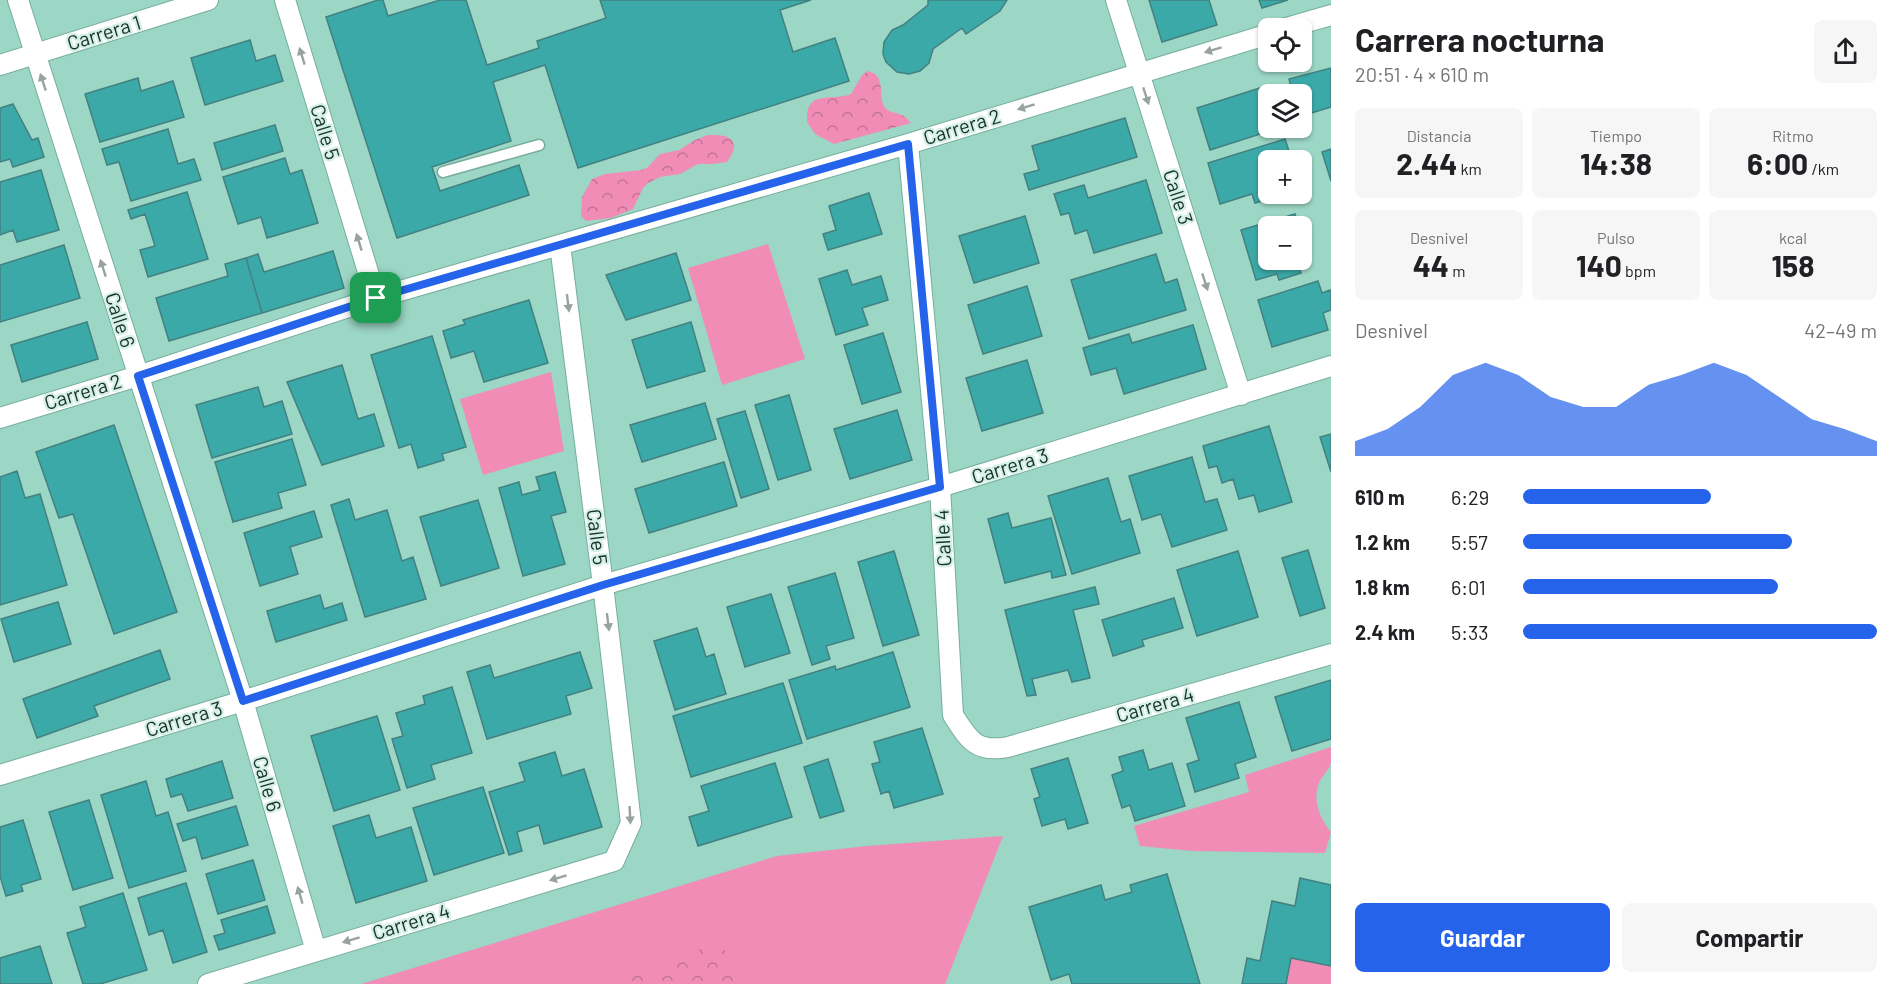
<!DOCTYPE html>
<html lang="es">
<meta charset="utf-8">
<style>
:root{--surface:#fff;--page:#f6f6f6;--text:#202124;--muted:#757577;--accent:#2563eb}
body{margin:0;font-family:Barlow,sans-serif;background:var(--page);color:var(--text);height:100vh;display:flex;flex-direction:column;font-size:22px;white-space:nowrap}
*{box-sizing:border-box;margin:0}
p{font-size:20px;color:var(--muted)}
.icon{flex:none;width:33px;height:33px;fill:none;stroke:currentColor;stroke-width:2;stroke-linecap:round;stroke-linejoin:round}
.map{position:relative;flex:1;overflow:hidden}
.panel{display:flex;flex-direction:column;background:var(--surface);width:570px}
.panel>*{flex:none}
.fabs{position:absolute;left:1258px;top:18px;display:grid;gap:12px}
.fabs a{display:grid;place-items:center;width:54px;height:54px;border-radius:9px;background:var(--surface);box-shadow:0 2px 4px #0004;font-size:30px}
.pin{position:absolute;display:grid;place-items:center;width:51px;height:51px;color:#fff;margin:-26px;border-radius:12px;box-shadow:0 3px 9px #0006}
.round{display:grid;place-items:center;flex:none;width:63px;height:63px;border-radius:9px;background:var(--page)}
.head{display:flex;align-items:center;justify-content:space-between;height:102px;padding:0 24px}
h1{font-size:33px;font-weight:700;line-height:45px}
.metrics{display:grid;grid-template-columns:repeat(3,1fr);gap:9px;height:102px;padding:6px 24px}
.metrics div{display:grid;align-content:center;border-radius:9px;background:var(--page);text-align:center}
.metrics b{font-size:30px;font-weight:700}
.metrics small{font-size:16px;font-weight:400}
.metrics p{font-size:16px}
.chart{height:168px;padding:12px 24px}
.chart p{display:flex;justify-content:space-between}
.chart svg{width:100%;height:108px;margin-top:6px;fill:var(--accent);opacity:.7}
.action{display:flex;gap:12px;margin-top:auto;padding:12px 24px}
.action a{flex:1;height:69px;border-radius:9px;background:var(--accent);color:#fff;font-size:24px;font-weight:700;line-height:69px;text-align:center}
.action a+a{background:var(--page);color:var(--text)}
ul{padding:0 24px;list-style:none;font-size:20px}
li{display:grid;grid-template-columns:96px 72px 1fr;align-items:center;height:45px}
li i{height:15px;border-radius:8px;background:var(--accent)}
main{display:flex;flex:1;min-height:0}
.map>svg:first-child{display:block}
</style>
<main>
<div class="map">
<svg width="1331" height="984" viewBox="0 0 1331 984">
<defs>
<pattern id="forest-crowns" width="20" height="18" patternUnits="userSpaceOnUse" patternTransform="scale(1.5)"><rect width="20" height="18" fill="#f18cb7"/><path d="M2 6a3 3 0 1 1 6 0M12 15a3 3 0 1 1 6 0" fill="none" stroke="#c27395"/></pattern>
</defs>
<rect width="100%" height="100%" fill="#9cd6c5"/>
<path fill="#f18cb7" d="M 768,244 L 805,359 L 722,385 L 688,268 Z
M 551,372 L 564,451 L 483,475 L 460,399 Z
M 1331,747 C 1331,752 1331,757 1331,762 C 1330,770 1322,775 1319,783 C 1312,800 1320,819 1331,832 L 1325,853 L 1192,851 L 1140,846 L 1134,826 L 1249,792 L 1245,775 Z
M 1003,836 L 945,984 L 361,984 L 777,856 L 867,846 Z
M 1291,958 L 1331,966 L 1331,984 L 1286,984 Z"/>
<path fill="url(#forest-crowns)" d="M 868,71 C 885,75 879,91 883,104 C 887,114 896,111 904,116 C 905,116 910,122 911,123 L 834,144 L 815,134 L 807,122 C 805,88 832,102 851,94 L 862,75 Z
M 708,135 C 730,134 743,140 727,162 L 712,164 L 698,164 L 680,174 L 660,177 L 648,183 L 643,188 L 633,209 L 611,218 L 586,221 L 581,216 L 582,197 L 592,179 L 605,174 L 641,170 L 647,168 L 660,154 L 679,150 L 695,140 Z
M 710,945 L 723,948 L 730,959 L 738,984 L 626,984 L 628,974 C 649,960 649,971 668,967 C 684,963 695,949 710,945 Z"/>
<path fill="#3ba9a7" stroke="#438180" stroke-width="1.5" d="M 378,0 L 383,0 L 388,16 L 440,0 L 466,0 L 487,65 L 539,48 L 537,41 L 606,18 L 600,0 L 811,0 L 780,10 L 793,52 L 835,38 L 849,81 L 578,168 L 545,65 L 493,82 L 511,141 L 432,167 L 440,191 L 519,165 L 529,195 L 397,238 L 326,17 Z
M 928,0 L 1007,0 L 1000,11 L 966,34 L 962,28 L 933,49 L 929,63 L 920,71 L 909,74 L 897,72 L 886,62 L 883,54 L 884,42 L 892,30 L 903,25 L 928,5 Z
M 1149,0 L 1209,0 L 1217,25 L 1162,42 Z
M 1259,0 L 1288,0 L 1262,8 Z
M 250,40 L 256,61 L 275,55 L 283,81 L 205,105 L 191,58 Z
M 1331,68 L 1331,107 L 1302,116 L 1302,94 L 1293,94 L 1289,79 Z
M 138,78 L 141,91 L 173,81 L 184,117 L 100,142 L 85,94 Z
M 1263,87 L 1269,107 L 1269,128 L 1276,129 L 1210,150 L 1197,108 Z
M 13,104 L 32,140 L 38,138 L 44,157 L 13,167 L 10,159 L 0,162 L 0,108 Z
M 1125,118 L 1137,157 L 1029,190 L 1024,174 L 1039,170 L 1032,146 Z
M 275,125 L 283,151 L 222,170 L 214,143 Z
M 168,129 L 178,164 L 194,159 L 201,180 L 131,201 L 119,162 L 107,165 L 102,149 Z
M 1285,139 L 1292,160 L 1269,160 L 1269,194 L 1286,194 L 1255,203 L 1252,194 L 1220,204 L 1208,163 Z
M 1331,149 L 1331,181 L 1322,152 Z
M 285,158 L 290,174 L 302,170 L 318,223 L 267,238 L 261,217 L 238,224 L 223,177 Z
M 41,170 L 59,230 L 17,242 L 13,230 L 0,235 L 0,182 Z
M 1146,180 L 1162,233 L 1094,253 L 1087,230 L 1075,234 L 1069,213 L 1061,215 L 1054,194 L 1084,185 L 1088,198 Z
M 187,192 L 208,259 L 148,277 L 140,250 L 155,246 L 145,214 L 131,219 L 128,210 Z
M 869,193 L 882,234 L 828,250 L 823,234 L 836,230 L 829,206 Z
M 1295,214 L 1299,226 L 1269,226 L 1269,260 L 1302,260 L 1302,237 L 1310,263 L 1299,267 L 1301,273 L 1279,280 L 1277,274 L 1256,280 L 1241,230 Z
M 1025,216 L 1039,263 L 974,283 L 959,236 Z
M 64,245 L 80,298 L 0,322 L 0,265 Z
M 333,251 L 344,288 L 262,313 L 246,258 L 258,254 L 264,272 Z
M 676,253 L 691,300 L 626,320 L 606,275 Z
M 1156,254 L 1165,283 L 1177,279 L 1186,310 L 1089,339 L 1071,280 Z
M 246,258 L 262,313 L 169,341 L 156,298 L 228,276 L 225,264 Z
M 847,270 L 852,285 L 881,276 L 888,300 L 862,308 L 868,325 L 836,335 L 819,279 Z
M 1318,281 L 1322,293 L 1330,290 L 1331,293 L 1331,310 L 1323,313 L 1328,330 L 1272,347 L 1258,300 Z
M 1027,286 L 1042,336 L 983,354 L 968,305 Z
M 529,300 L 548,363 L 484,382 L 474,351 L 451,358 L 443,331 L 465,324 L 463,320 Z
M 87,322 L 98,359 L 22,382 L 11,345 Z
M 691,322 L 705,371 L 647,388 L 632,340 Z
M 1193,325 L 1206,369 L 1124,394 L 1116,368 L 1091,375 L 1083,348 L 1129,334 L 1132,343 Z
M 883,333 L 901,392 L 862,404 L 844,345 Z
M 432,336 L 466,447 L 442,454 L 444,460 L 418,468 L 411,444 L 399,448 L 371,355 Z
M 1027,360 L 1043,413 L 982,431 L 966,378 Z
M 342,365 L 358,419 L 374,414 L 384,446 L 322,465 L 287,382 Z
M 258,387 L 264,407 L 282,401 L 292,434 L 212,458 L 196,405 Z
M 789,395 L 811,470 L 778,480 L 755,405 Z
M 705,403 L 716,439 L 642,462 L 630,425 Z
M 897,410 L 912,460 L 850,479 L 834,429 Z
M 745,411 L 769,489 L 741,498 L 717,419 Z
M 114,425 L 177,612 L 114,634 L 73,514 L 59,518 L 36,452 Z
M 1269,426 L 1292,502 L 1259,512 L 1254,495 L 1239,499 L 1233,479 L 1222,483 L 1217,466 L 1209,468 L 1203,446 Z
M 1331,434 L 1331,472 L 1320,437 Z
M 292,439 L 306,485 L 278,493 L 282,508 L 233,522 L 215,462 Z
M 1192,457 L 1205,502 L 1217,499 L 1227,530 L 1172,547 L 1161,514 L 1142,520 L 1129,476 Z
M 724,462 L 737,506 L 649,533 L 635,489 Z
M 17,471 L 25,498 L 40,494 L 67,585 L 0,605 L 0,477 Z
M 555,472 L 566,512 L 551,516 L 565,564 L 523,576 L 499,488 L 519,482 L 522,495 L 540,490 L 536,477 Z
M 1108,478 L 1121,522 L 1130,519 L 1140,553 L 1072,574 L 1048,496 Z
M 349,499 L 355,520 L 387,510 L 402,561 L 413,557 L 426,599 L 365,617 L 331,505 Z
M 478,500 L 499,568 L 441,586 L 420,517 Z
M 314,511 L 322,537 L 290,547 L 298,574 L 260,586 L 244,533 Z
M 1008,513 L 1012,528 L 1051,518 L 1066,575 L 1052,578 L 1051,571 L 1005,583 L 988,519 Z
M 1308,550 L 1325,608 L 1300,616 L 1282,558 Z
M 894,551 L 919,635 L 883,646 L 858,562 Z
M 1238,551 L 1258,617 L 1197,636 L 1177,570 Z
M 835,573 L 854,638 L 826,646 L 830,659 L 812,665 L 788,587 Z
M 1095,587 L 1099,604 L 1073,610 L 1090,678 L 1072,682 L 1068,670 L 1032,679 L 1036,695 L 1027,696 L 1005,610 Z
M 771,594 L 790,653 L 745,667 L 727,607 Z
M 320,595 L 324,609 L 342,603 L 347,620 L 276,642 L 267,611 Z
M 1174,598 L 1183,628 L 1142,640 L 1144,646 L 1113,656 L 1102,620 Z
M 58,602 L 71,644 L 14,662 L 1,619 Z
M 697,628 L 706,657 L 714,654 L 726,694 L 675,710 L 654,641 Z
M 160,650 L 170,679 L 94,706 L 98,716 L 37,738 L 23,699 Z
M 580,652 L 592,688 L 566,696 L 571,714 L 487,739 L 467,672 L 490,665 L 494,678 Z
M 893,652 L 910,707 L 807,739 L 789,680 L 835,666 L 836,670 Z
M 1331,680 L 1331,739 L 1292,751 L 1275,697 Z
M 783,683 L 802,743 L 691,777 L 673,716 Z
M 452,687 L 472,753 L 431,765 L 435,779 L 407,788 L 392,739 L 403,736 L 396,713 L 425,704 L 423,696 Z
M 1239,702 L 1256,757 L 1235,764 L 1239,778 L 1195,792 L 1187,764 L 1199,760 L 1186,718 Z
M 377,716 L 400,790 L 334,811 L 311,736 Z
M 922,728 L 943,794 L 894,808 L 889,791 L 881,794 L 872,764 L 880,762 L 874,742 Z
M 1143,750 L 1149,770 L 1172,763 L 1185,806 L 1135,821 L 1130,805 L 1122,808 L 1112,775 L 1123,771 L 1119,757 Z
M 555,752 L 562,776 L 584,769 L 602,827 L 544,844 L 539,825 L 517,832 L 522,851 L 509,855 L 489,792 L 525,781 L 519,763 Z
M 1068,758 L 1088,823 L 1068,829 L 1065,819 L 1042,826 L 1034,799 L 1040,797 L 1031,769 Z
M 828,759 L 844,811 L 820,818 L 804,767 Z
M 222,761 L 233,798 L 188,811 L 182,794 L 171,797 L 166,779 Z
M 775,763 L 792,817 L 698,846 L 689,817 L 709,811 L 701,786 Z
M 146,781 L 156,816 L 168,812 L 186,871 L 129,888 L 101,795 Z
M 483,787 L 504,853 L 434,875 L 413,808 Z
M 89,800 L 113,878 L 73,890 L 49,812 Z
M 236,806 L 248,845 L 202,859 L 196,837 L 183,841 L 177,824 Z
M 369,815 L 376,838 L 411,827 L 427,881 L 356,903 L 333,826 Z
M 23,820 L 41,879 L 21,885 L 23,891 L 6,896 L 0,876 L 0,827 Z
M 253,860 L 265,900 L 218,914 L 206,874 Z
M 1167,874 L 1200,984 L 1072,984 L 1069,974 L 1051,980 L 1029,907 L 1101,885 L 1105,900 L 1132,892 L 1130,885 Z
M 1300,878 L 1331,885 L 1331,966 L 1291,958 L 1286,984 L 1242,984 L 1247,958 L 1260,961 L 1272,901 L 1295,906 Z
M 186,883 L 207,952 L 173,963 L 163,930 L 149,935 L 138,898 Z
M 123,893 L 147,970 L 100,984 L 83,984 L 67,933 L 86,927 L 80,907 Z
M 267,906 L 275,933 L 219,950 L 214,936 L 225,933 L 221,920 Z
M 40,946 L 52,984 L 0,984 L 0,958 Z"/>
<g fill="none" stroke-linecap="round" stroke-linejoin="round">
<g stroke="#76ae9e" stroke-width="13">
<path id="service" d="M 443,172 L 539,145"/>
</g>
<g stroke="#76ae9e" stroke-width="22">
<path id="minor" d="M 18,0 L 243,701 L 316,951
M 285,0 L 376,298
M 1116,0 L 1241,395
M 1286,28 L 1331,15
M 0,65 L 208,0
M 908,144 L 940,487 L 953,715 C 969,740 976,753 1008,747 L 1331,654
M 0,418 L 138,376 L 376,298 L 908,144 L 1269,34
M 0,775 L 243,701 L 603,585 L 940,487 L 1331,366
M 208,984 L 614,861 L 631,823 L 603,585 L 560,245"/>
</g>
<use href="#service" stroke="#fff" stroke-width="10"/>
<use href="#minor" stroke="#fff" stroke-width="20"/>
</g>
<defs><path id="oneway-solid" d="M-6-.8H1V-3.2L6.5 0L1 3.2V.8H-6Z" transform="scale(1.5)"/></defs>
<g fill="#98a29f">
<use href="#oneway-solid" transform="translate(1213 50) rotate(163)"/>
<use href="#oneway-solid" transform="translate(302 56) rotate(-107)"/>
<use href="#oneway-solid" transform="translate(43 82) rotate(-108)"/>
<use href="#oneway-solid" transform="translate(1146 96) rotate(72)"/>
<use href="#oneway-solid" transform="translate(1026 107) rotate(163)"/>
<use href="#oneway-solid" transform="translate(359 242) rotate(-107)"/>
<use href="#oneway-solid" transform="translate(103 268) rotate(-108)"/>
<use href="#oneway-solid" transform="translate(1205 282) rotate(72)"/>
<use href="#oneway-solid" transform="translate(568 303) rotate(83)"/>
<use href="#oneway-solid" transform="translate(608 622) rotate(83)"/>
<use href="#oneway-solid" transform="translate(630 815) rotate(87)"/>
<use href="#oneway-solid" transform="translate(558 878) rotate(163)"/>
<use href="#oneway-solid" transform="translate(300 895) rotate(-106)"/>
<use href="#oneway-solid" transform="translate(351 940) rotate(163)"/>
</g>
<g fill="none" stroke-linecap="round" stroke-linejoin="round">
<g stroke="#fff" stroke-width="12">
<path id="route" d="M 908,144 L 940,487 L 603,585 L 243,701 L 138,376 L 376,298 Z"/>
</g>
<use href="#route" stroke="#2563eb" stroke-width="8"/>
</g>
<g text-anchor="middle" stroke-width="4.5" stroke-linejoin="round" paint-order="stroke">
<g font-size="20" fill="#19302a" stroke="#d4f0e7">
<text transform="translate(104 33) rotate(-17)" y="7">Carrera 1</text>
<text transform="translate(962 127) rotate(-17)" y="7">Carrera 2</text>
<text transform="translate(325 132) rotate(73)" y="7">Calle 5</text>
<text transform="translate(1178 197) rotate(72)" y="7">Calle 3</text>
<text transform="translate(120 320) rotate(72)" y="7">Calle 6</text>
<text transform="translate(83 392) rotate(-17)" y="7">Carrera 2</text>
<text transform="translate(1010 466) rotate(-17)" y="7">Carrera 3</text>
<text transform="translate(597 537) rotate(83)" y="7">Calle 5</text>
<text transform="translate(943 538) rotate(-93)" y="7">Calle 4</text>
<text transform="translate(1155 705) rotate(-16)" y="7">Carrera 4</text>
<text transform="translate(184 719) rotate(-17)" y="7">Carrera 3</text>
<text transform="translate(267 784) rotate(74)" y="7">Calle 6</text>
<text transform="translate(411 922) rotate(-17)" y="7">Carrera 4</text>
</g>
</g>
</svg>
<div class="fabs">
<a><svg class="icon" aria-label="locate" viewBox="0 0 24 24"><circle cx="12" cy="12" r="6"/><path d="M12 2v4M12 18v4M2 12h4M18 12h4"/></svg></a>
<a><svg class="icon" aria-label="layers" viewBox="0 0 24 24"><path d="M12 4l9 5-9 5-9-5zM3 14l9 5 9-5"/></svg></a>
<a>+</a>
<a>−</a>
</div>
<div class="pin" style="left:376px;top:298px;background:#1e9e55"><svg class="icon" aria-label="arrive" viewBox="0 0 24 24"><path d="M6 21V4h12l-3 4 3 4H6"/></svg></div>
</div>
<section class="panel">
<div class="head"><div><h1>Carrera nocturna</h1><p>20:51 · 4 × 610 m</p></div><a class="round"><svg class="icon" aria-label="share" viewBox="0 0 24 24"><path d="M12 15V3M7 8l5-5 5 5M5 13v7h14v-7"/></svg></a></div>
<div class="metrics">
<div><p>Distancia</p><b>2.44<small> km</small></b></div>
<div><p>Tiempo</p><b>14:38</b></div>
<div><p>Ritmo</p><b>6:00<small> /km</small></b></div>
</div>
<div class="metrics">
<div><p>Desnivel</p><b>44<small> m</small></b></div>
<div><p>Pulso</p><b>140<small> bpm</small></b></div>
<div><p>kcal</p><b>158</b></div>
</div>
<div class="chart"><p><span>Desnivel</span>42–49 m</p>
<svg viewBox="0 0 160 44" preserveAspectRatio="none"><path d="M0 44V38L10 33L20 24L30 11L40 6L50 11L60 20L70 24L80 24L90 15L100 11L110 6L120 11L130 20L140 29L150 33L160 38V44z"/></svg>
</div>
<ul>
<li><b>610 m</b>6:29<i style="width:53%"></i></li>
<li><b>1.2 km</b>5:57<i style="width:76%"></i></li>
<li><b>1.8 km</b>6:01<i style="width:72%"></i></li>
<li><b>2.4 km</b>5:33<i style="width:100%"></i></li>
</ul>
<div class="action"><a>Guardar</a><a>Compartir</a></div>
</section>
</main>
